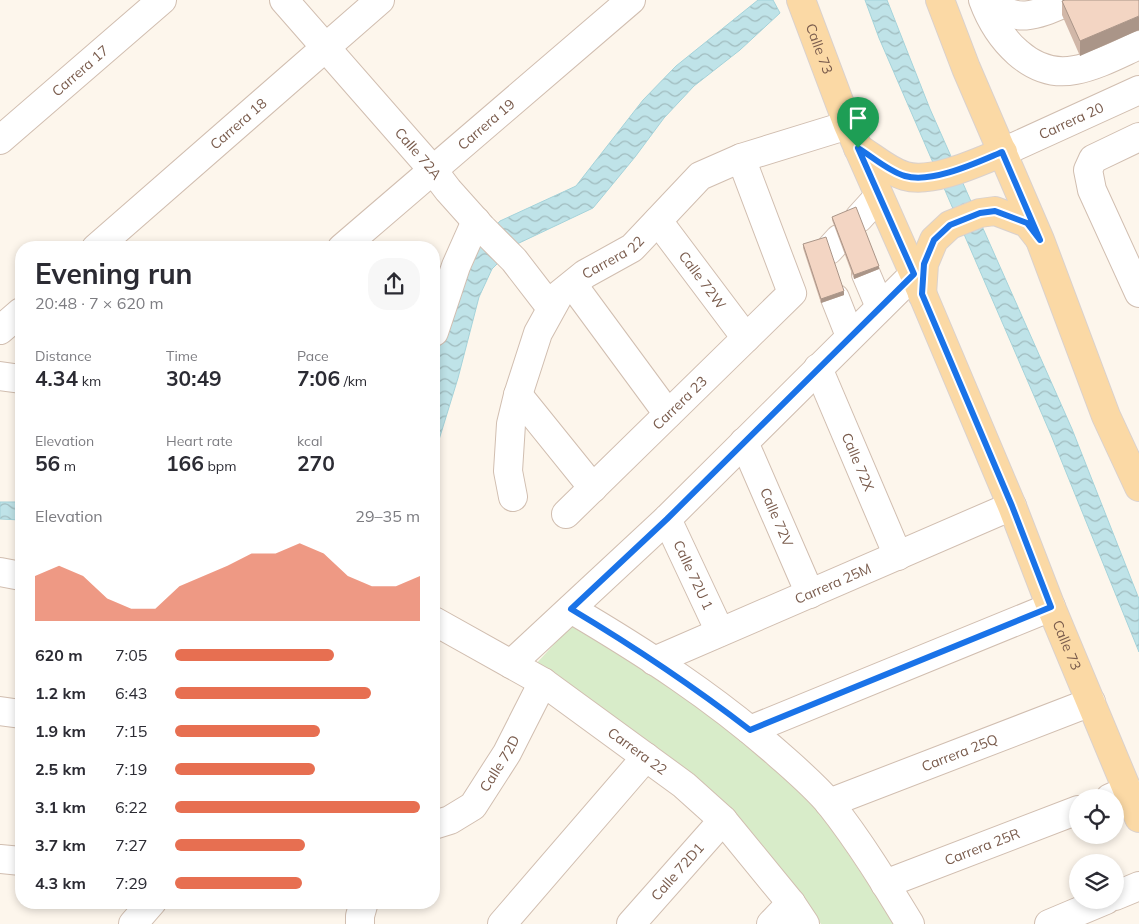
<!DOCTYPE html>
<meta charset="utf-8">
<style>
:root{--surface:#fff;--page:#f7f7f7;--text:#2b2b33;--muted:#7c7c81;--accent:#e76f51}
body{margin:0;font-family:Mulish,sans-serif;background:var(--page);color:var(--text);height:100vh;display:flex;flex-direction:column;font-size:19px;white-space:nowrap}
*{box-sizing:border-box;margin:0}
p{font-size:16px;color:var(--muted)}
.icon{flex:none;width:28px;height:28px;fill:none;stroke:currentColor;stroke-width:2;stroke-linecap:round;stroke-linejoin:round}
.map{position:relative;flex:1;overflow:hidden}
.sheet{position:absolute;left:15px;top:241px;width:425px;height:668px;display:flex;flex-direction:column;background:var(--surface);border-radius:20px;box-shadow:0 2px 8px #0003}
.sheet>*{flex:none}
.tools{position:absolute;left:1069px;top:789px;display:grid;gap:10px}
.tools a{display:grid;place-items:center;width:55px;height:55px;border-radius:50%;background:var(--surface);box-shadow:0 2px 8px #0003;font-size:25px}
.pin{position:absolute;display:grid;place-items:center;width:42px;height:42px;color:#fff;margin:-51px -21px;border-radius:50% 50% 50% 0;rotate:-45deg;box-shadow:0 0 5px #0007}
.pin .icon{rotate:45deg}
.round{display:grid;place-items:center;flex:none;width:52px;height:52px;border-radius:20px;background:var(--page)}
.overview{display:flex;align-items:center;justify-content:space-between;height:85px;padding:0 20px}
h1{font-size:28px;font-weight:700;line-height:38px}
.metrics{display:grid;grid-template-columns:repeat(3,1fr);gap:8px;height:85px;padding:5px 20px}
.metrics div{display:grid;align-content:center}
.metrics b{font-size:21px;font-weight:700}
.metrics small{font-size:14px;font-weight:400}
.metrics p{font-size:14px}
.chart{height:140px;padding:10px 20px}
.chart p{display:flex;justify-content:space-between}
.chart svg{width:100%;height:90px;margin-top:5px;fill:var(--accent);opacity:.7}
ul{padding:0 20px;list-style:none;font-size:16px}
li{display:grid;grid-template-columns:80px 60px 1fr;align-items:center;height:38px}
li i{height:12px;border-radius:6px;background:var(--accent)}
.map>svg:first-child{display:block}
</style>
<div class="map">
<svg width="1139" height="924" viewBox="0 0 1139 924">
<defs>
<pattern id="water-waves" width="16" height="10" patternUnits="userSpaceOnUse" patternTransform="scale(1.25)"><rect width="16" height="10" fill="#bfe3e8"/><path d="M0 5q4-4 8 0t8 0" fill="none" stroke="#a0bbbe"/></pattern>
</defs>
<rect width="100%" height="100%" fill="#fdf6ec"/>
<path fill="#d8ecc9" d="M 571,626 L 646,670 L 741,739 L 819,810 L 895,924 L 821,924 L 801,894 L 734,811 L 656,746 L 534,666 Z"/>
<path fill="url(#water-waves)" stroke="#a5d3da" d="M 758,0 L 773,0 L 780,13 L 740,50 L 694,86 L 664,118 L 635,157 L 593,208 L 517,244 L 492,269 L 479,297 L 458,378 L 434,456 L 434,362 L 454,288 L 469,254 L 500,221 L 576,186 L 643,100 L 676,66 Z
M 865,0 L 887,0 L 930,109 L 1072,429 L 1139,599 L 1139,652 L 1051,435 L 879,38 Z
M 0,502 L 21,502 L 21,520 L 0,519 Z"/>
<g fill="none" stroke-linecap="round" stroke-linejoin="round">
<g stroke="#d1beb0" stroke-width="30">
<g id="minor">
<path id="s1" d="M 284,0 L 432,169 L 448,190 L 482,228 L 514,260 L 551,308"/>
<path d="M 983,0 C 997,38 1031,79 1075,70 C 1097,66 1119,54 1139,45"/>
<path d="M 991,0 C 1016,28 1043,12 1072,0"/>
<path d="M 1139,137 L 1093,159 L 1088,170 L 1092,190 L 1139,293"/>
<path id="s2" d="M 0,140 L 162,0"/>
<path id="s3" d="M 1003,152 L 1139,90"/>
<path d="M 859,218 L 878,197"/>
<path id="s4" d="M 658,221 L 746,338"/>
<path id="s5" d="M 96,248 L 380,0"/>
<path id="s6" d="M 342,248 L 631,0"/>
<path d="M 829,250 L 839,239"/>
<path d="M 866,274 L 880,307"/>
<path d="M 573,285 L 668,414"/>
<path d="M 835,298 L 850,336"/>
<path d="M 0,330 L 21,312"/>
<path d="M 434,332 L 456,266 L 476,221"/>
<path id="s7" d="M 818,368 L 898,556"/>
<path d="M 0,376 L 21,379"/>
<path d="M 518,395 L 593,488"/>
<path id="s8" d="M 744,442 L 810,594"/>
<path id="s9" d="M 513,497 L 508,471 L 511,424 L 518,395 L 538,333 L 559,295 L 585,274 L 632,248 L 700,176 L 741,158 L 848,125"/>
<path id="s10" d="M 566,514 L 792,293 L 741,158"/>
<path id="s11" d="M 667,519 L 720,632"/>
<path d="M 0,572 L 21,576"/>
<path d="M 571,609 C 644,652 715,698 778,754 C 796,770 815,786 830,804 C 860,842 885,883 910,924"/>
<path id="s12" d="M 434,621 L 543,682 L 684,785 L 723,820 L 791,903 L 805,924"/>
<path id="s13" d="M 654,661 L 1012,506"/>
<path d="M 511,664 L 667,519 L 914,274"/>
<path d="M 0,711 L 21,714"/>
<path d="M 750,730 L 1051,607"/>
<path d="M 1110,798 L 1128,790"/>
<path id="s14" d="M 829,803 L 1091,702"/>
<path id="s15" d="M 434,825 L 450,820 L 473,806 L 507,753 L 543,682"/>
<path d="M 0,859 L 21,861"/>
<path id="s16" d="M 885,884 L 1078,810"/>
<path d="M 1115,896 L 1139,886"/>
<path d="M 133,924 L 152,902"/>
<path d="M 360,924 L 360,916 L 364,902"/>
<path d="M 502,924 L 646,757"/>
<path id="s17" d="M 631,924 L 723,820"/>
<path d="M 771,924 L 791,903"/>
<path d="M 1049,924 L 1106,900"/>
</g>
</g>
<g stroke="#dad1cd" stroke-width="30">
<g id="major">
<path id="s18" d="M 801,0 L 848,125 L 914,274 L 1012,506 L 1051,607 L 1139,818"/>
<path d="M 940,0 L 966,68 L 1040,240 L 1106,416 L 1139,487"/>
<path d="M 858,148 C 873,157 888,171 905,176 C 932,184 978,162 1003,152"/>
<path d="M 922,294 L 924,264 L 934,240 L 950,225 L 980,213 L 995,211 L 1027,223 L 1038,237"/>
</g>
</g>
<use href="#minor" stroke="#fff" stroke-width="28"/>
<use href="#major" stroke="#fbd9a5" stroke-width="28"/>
</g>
<path fill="#d1b7a8" d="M 1139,0 L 1080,56 L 1062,15 L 1062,1 Z
M 832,217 L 879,269 L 854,279 L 832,220 Z
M 803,244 L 844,295 L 821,303 L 803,248 Z"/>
<path fill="#aa9588" d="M 1139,16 L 1139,30 L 1080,56 L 1080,41 Z
M 879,266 L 879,269 L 854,279 L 854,275 Z
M 844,291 L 844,295 L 821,303 L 821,299 Z"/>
<path fill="#f3d5c3" stroke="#aa9588" d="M 1065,0 L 1139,0 L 1139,16 L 1080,41 L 1062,1 Z
M 856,207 L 879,266 L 854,275 L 832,217 Z
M 826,237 L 844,291 L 821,299 L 803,244 Z"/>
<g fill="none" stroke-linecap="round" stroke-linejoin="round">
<g stroke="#fff" stroke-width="10">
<path id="route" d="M 858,148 C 873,157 888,171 905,176 C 932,184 978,162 1002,152 L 1040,240 L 1027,223 L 995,211 L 980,213 L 950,225 L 934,240 L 924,264 L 922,294 L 1012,506 L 1051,607 L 750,730 C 693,686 633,646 571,609 L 667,519 L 914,274 Z"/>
</g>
<use href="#route" stroke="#1a73e8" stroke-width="6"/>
</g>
<g text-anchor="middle" stroke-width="4.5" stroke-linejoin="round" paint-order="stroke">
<g font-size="14" fill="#7a5c4d" stroke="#fffaf3">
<text dy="5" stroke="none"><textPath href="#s18" startOffset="52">Calle 73</textPath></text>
<text dy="5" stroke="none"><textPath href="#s2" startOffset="106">Carrera 17</textPath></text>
<text dy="5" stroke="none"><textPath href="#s3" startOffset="75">Carrera 20</textPath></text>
<text dy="5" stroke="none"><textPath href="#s6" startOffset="190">Carrera 19</textPath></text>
<text dy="5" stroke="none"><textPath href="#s5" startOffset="189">Carrera 18</textPath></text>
<text dy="5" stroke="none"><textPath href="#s1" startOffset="204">Calle 72A</textPath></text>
<text dy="5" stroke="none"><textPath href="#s9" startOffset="278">Carrera 22</textPath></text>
<text dy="5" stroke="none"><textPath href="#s4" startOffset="74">Calle 72W</textPath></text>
<text dy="5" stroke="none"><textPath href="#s10" startOffset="159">Carrera 23</textPath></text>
<text dy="5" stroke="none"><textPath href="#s7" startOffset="102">Calle 72X</textPath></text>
<text dy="5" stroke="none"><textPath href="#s8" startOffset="82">Calle 72V</textPath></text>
<text dy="5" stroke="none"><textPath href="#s11" startOffset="62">Calle 72U 1</textPath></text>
<text dy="5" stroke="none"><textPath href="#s13" startOffset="195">Carrera 25M</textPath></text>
<text dy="5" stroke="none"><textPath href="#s18" startOffset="698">Calle 73</textPath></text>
<text dy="5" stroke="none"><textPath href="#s12" startOffset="242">Carrera 22</textPath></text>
<text dy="5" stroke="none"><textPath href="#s14" startOffset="140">Carrera 25Q</textPath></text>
<text dy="5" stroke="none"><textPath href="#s15" startOffset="94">Calle 72D</textPath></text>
<text dy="5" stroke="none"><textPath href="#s16" startOffset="104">Carrera 25R</textPath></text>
<text dy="5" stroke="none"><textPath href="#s17" startOffset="70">Calle 72D1</textPath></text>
</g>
</g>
</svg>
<div class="tools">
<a><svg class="icon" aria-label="locate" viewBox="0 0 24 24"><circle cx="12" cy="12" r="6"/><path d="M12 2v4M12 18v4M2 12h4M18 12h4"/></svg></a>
<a><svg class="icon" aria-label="layers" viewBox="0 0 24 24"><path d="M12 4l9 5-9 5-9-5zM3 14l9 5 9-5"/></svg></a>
</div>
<div class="pin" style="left:858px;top:148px;background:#1e9e55"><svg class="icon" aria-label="arrive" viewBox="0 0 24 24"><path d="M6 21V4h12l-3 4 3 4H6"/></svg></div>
<section class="sheet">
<div class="overview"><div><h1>Evening run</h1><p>20:48 · 7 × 620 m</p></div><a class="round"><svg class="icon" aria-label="share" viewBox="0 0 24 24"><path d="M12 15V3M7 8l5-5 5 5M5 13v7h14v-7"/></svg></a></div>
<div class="metrics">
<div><p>Distance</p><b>4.34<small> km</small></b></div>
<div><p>Time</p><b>30:49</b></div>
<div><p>Pace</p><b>7:06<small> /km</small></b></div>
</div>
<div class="metrics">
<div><p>Elevation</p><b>56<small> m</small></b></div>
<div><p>Heart rate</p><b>166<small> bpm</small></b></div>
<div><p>kcal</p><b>270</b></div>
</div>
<div class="chart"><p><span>Elevation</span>29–35 m</p>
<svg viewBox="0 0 160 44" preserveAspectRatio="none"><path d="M0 44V22L10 17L20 22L30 33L40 38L50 38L60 27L70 22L80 17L90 11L100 11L110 6L120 11L130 22L140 27L150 27L160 22V44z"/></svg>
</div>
<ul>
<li><b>620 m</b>7:05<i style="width:65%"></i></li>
<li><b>1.2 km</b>6:43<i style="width:80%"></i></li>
<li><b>1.9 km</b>7:15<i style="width:59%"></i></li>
<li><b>2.5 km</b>7:19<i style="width:57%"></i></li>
<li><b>3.1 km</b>6:22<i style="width:100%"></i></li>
<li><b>3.7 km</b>7:27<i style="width:53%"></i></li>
<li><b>4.3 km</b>7:29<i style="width:52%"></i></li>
</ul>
</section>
</div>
